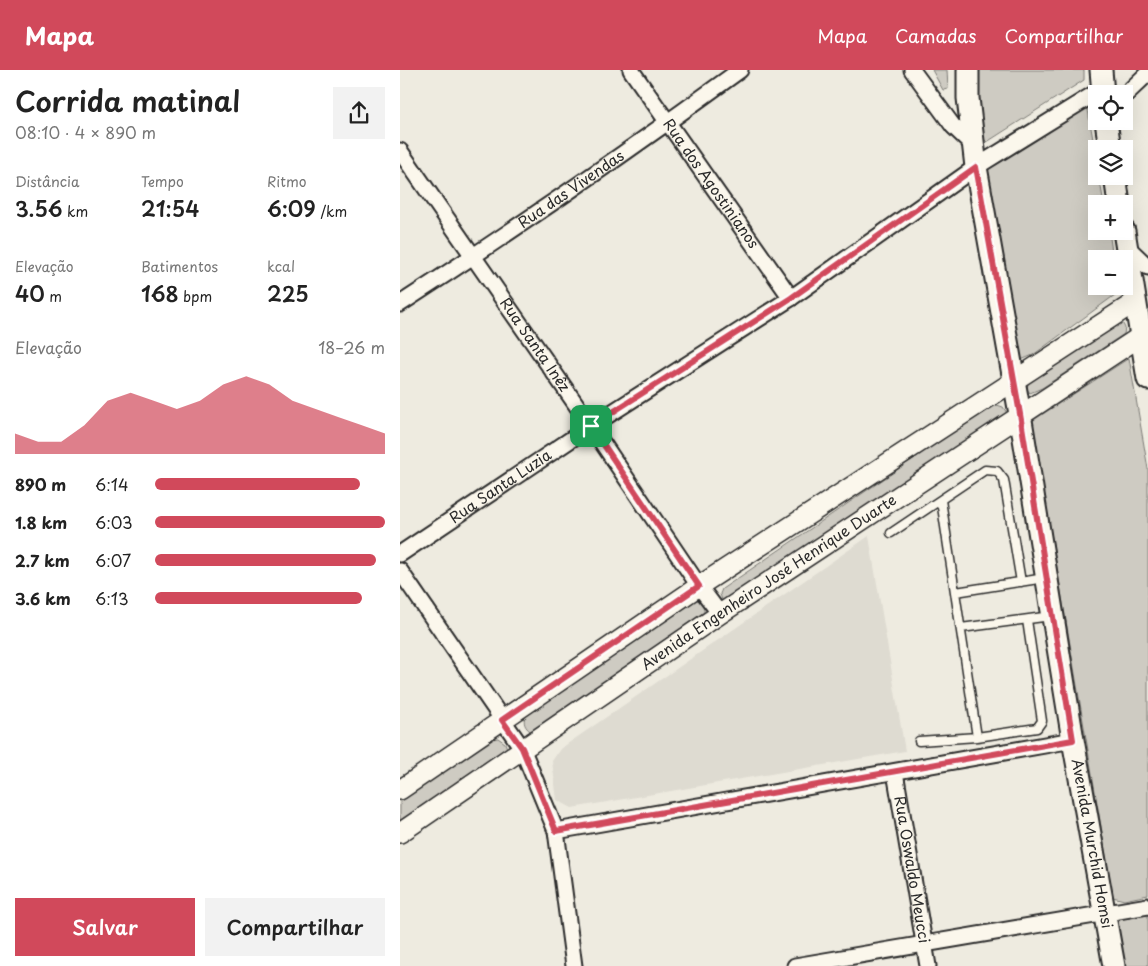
<!DOCTYPE html>
<html lang="pt">
<meta charset="utf-8">
<style>
:root{--surface:#fff;--page:#f2f2f2;--text:#222;--muted:#767676;--accent:#d1495b}
body{margin:0;font-family:"Playpen Sans",sans-serif;background:var(--page);color:var(--text);height:100vh;display:flex;flex-direction:column;font-size:19px;white-space:nowrap}
*{box-sizing:border-box;margin:0}
p{font-size:16px;color:var(--muted)}
.icon{flex:none;width:28px;height:28px;fill:none;stroke:currentColor;stroke-width:2;stroke-linecap:round;stroke-linejoin:round}
.map{position:relative;flex:1;overflow:hidden}
.panel{display:flex;flex-direction:column;background:var(--surface);width:400px}
.panel>*{flex:none}
.controls{position:absolute;left:688px;top:15px;display:grid;gap:10px}
.controls a{display:grid;place-items:center;width:45px;height:45px;border-radius:0px;background:var(--surface);box-shadow:0 5px 20px #0002;font-size:25px}
.pin{position:absolute;display:grid;place-items:center;width:42px;height:42px;color:#fff;margin:-21px;border-radius:10px;box-shadow:0 2px 8px #0006}
.round{display:grid;place-items:center;flex:none;width:52px;height:52px;border-radius:0px;background:var(--page)}
.headline{display:flex;align-items:center;justify-content:space-between;height:85px;padding:0 15px}
h1{font-size:28px;font-weight:600;line-height:38px}
.stats{display:grid;grid-template-columns:repeat(3,1fr);gap:8px;height:85px;padding:5px 15px}
.stats div{display:grid;align-content:center}
.stats b{font-size:21px;font-weight:600}
.stats small{font-size:14px;font-weight:400}
.stats p{font-size:14px}
.chart{height:140px;padding:10px 15px}
.chart p{display:flex;justify-content:space-between}
.chart svg{width:100%;height:90px;margin-top:5px;fill:var(--accent);opacity:.7}
.primary-button{display:flex;gap:10px;margin-top:auto;padding:10px 15px}
.primary-button a{flex:1;height:58px;border-radius:0px;background:var(--accent);color:#fff;font-size:20px;font-weight:600;line-height:58px;text-align:center}
.primary-button a+a{background:var(--page);color:var(--text)}
ul{padding:0 15px;list-style:none;font-size:16px}
li{display:grid;grid-template-columns:80px 60px 1fr;align-items:center;height:38px}
li i{height:12px;border-radius:6px;background:var(--accent)}
header{display:flex;align-items:center;gap:30px;box-sizing:border-box;height:70px;padding:0 25px;background:var(--accent);color:#fff}
header strong{font-size:24px}
nav{display:flex;gap:28px;margin-inline-start:auto;font-size:18px}
main{display:flex;flex:1;min-height:0}
.map>svg:first-child{display:block}
</style>
<header>
<strong>Mapa</strong>
<nav><a>Mapa</a><a>Camadas</a><a>Compartilhar</a></nav>
</header>
<main>
<section class="panel">
<div class="headline"><div><h1>Corrida matinal</h1><p>08:10 · 4 × 890 m</p></div><a class="round"><svg class="icon" aria-label="share" viewBox="0 0 24 24"><path d="M12 15V3M7 8l5-5 5 5M5 13v7h14v-7"/></svg></a></div>
<div class="stats">
<div><p>Distância</p><b>3.56<small> km</small></b></div>
<div><p>Tempo</p><b>21:54</b></div>
<div><p>Ritmo</p><b>6:09<small> /km</small></b></div>
</div>
<div class="stats">
<div><p>Elevação</p><b>40<small> m</small></b></div>
<div><p>Batimentos</p><b>168<small> bpm</small></b></div>
<div><p>kcal</p><b>225</b></div>
</div>
<div class="chart"><p><span>Elevação</span>18–26 m</p>
<svg viewBox="0 0 160 44" preserveAspectRatio="none"><path d="M0 44V34L10 38L20 38L30 30L40 18L50 14L60 18L70 22L80 18L90 10L100 6L110 10L120 18L130 22L140 26L150 30L160 34V44z"/></svg>
</div>
<ul>
<li><b>890 m</b>6:14<i style="width:89%"></i></li>
<li><b>1.8 km</b>6:03<i style="width:100%"></i></li>
<li><b>2.7 km</b>6:07<i style="width:96%"></i></li>
<li><b>3.6 km</b>6:13<i style="width:90%"></i></li>
</ul>
<div class="primary-button"><a>Salvar</a><a>Compartilhar</a></div>
</section>
<div class="map">
<svg width="748" height="896" viewBox="0 0 748 896">
<rect width="100%" height="100%" fill="#eeebe0"/>
<filter id="ink" filterUnits="userSpaceOnUse"><feTurbulence type="fractalNoise" baseFrequency=".02" numOctaves="2"/><feDisplacementMap in="SourceGraphic" scale="10" xChannelSelector="R" yChannelSelector="G"/><feConvolveMatrix kernelMatrix="1 2 1 2 8 2 1 2 1" color-interpolation-filters="sRGB"/></filter>
<g filter="url(#ink)">
<path fill="#dedbd1" d="M 469,466 L 505,681 L 172,738 L 157,730 L 152,691 L 160,679 Z"/>
<path fill="#cecbc2" stroke="#7c7b76" d="M 532,0 L 547,0 L 548,19 L 543,20 Z
M 577,0 L 684,0 L 684,10 L 587,72 L 580,65 Z
M 687,35 L 696,87 L 696,106 L 699,106 L 704,134 L 696,134 L 696,161 L 709,161 L 713,189 L 696,189 L 696,216 L 718,216 L 719,222 L 633,285 L 621,290 L 587,99 Z
M 715,251 L 722,252 L 725,258 L 724,264 L 642,318 L 630,323 L 627,319 L 629,308 Z
M 729,288 L 748,399 L 748,825 L 724,830 L 713,827 L 632,351 Z
M 597,335 L 603,337 L 607,343 L 604,349 L 328,532 L 322,530 L 320,524 L 322,519 L 588,338 Z
M 294,529 L 300,531 L 304,536 L 304,542 L 136,660 L 130,661 C 125,657 123,653 125,646 Z
M 98,668 L 105,673 L 108,681 L 0,753 L 0,730 L 92,669 Z
M 748,845 L 748,896 L 720,896 L 716,850 Z"/>
<g fill="none" stroke-linecap="round" stroke-linejoin="round">
<g stroke="#2b2b2b" stroke-width="11">
<path id="service" d="M 541,430 L 577,667
M 491,463 L 585,400 L 597,401 L 604,410 L 621,512
M 556,522 L 645,508
M 561,558 L 651,546
M 519,671 L 577,667 L 637,658 L 642,651 L 627,550"/>
</g>
<g stroke="#2b2b2b" stroke-width="19">
<g id="minor">
<path id="s1" d="M 231,0 L 391,228"/>
<path d="M 512,0 L 553,56 L 574,76"/>
<path d="M 724,26 L 748,3"/>
<path id="s2" d="M 0,81 L 191,356 L 299,516 L 320,544"/>
<path d="M 726,176 L 748,197"/>
<path id="s3" d="M 0,234 C 116,159 229,81 340,0"/>
<path id="s4" d="M 0,484 L 191,356 L 391,228 L 576,97 L 702,19"/>
<path d="M 0,501 L 122,678 L 156,761 L 174,896"/>
<path id="s5" d="M 495,702 L 528,896"/>
<path d="M 156,761 L 673,670"/>
<path d="M 395,896 L 748,836"/>
</g>
</g>
<g stroke="#2b2b2b" stroke-width="22">
<g id="tertiary">
<path d="M 0,720 L 299,516 L 735,232"/>
<path id="s6" d="M 0,763 L 320,544 L 741,266"/>
</g>
</g>
<g stroke="#2b2b2b" stroke-width="25">
<g id="secondary">
<path id="s7" d="M 568,0 L 568,28 L 576,97 L 620,344 L 673,670 L 714,896"/>
<path d="M 701,0 L 703,24"/>
<path d="M 706,51 L 710,79"/>
<path d="M 715,106 L 719,134"/>
<path d="M 724,161 L 748,309"/>
</g>
</g>
<use href="#service" stroke="#fbf7ec" stroke-width="8"/>
<use href="#minor" stroke="#fbf7ec" stroke-width="15"/>
<use href="#tertiary" stroke="#fbf7ec" stroke-width="19"/>
<use href="#secondary" stroke="#fbf7ec" stroke-width="21"/>
</g>
</g>
<g fill="none" stroke-linecap="round" stroke-linejoin="round" filter="url(#ink)">
<g stroke="#fff" stroke-width="10">
<path id="route" d="M 576,97 L 620,344 L 673,670 L 156,761 L 122,678 L 102,650 L 299,516 L 191,356 L 391,228 Z"/>
</g>
<use href="#route" stroke="#d1495b" stroke-width="6"/>
</g>
<g text-anchor="middle" stroke-width="5" stroke-linejoin="round" paint-order="stroke">
<g font-size="15" fill="#2b2b2b" stroke="#fbf7ec">
<text dy="5" stroke="none"><textPath href="#s1" startOffset="139">Rua dos Agostinianos</textPath></text>
<text dy="5" stroke="none"><textPath href="#s3" startOffset="206">Rua das Vivendas</textPath></text>
<text dy="5" stroke="none"><textPath href="#s2" startOffset="236">Rua Santa Inêz</textPath></text>
<text dy="5" stroke="none"><textPath href="#s4" startOffset="121">Rua Santa Luzia</textPath></text>
<text dy="5" stroke="none"><textPath href="#s6" startOffset="446">Avenida Engenheiro José Henrique Duarte</textPath></text>
<text dy="5" stroke="none"><textPath href="#s7" startOffset="784">Avenida Murchid Homsi</textPath></text>
<text dy="5" stroke="none"><textPath href="#s5" startOffset="99">Rua Oswaldo Meucci</textPath></text>
</g>
</g>
</svg>
<div class="controls">
<a><svg class="icon" aria-label="locate" viewBox="0 0 24 24"><circle cx="12" cy="12" r="6"/><path d="M12 2v4M12 18v4M2 12h4M18 12h4"/></svg></a>
<a><svg class="icon" aria-label="layers" viewBox="0 0 24 24"><path d="M12 4l9 5-9 5-9-5zM3 14l9 5 9-5"/></svg></a>
<a>+</a>
<a>−</a>
</div>
<div class="pin" style="left:191px;top:356px;background:#1e9e55"><svg class="icon" aria-label="arrive" viewBox="0 0 24 24"><path d="M6 21V4h12l-3 4 3 4H6"/></svg></div>
</div>
</main>
